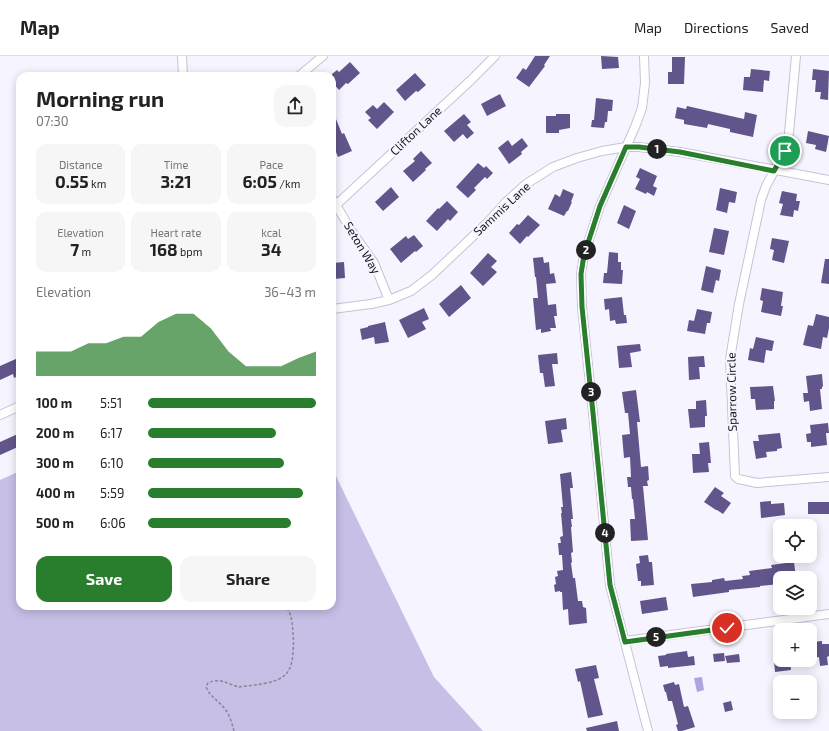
<!DOCTYPE html>
<meta charset="utf-8">
<style>
:root{--surface:#fff;--page:#f6f6f6;--text:#222;--muted:#767676;--line:#e0e0e0;--accent:#287e2c}
body{margin:0;font-family:"Exo 2",sans-serif;background:var(--page);color:var(--text);height:100vh;display:flex;flex-direction:column;font-size:15px;white-space:nowrap}
*{box-sizing:border-box;margin:0}
p{font-size:13px;color:var(--muted)}
.icon{flex:none;width:22px;height:22px;fill:none;stroke:currentColor;stroke-width:2;stroke-linecap:round;stroke-linejoin:round}
.map{position:relative;flex:1;overflow:hidden}
.side{position:absolute;left:16px;top:16px;width:320px;height:538px;display:flex;flex-direction:column;background:var(--surface);border-radius:12px;box-shadow:0 2px 10px #0003}
.side>*{flex:none}
.buttons{position:absolute;left:773px;top:463px;display:grid;gap:8px}
.buttons a{display:grid;place-items:center;width:44px;height:44px;border-radius:8px;background:var(--surface);box-shadow:0 2px 10px #0003;font-size:20px}
.pin{position:absolute;display:grid;place-items:center;width:34px;height:34px;color:#fff;margin:-17px;border:2px solid #fff;border-radius:50%;box-shadow:0 1px 4px #0007}
.km{position:absolute;width:20px;height:20px;margin:-10px;border-radius:50%;background:#222;color:#fff;font-size:11px;line-height:20px;text-align:center}
.round{display:grid;place-items:center;flex:none;width:42px;height:42px;border-radius:12px;background:var(--page)}
.head{display:flex;align-items:center;justify-content:space-between;height:68px;padding:0 20px}
h1{font-size:22px;font-weight:700;line-height:30px}
.stats{display:grid;grid-template-columns:repeat(3,1fr);gap:6px;height:68px;padding:4px 20px}
.stats div{display:grid;align-content:center;border-radius:10px;background:var(--page);text-align:center}
.stats b{font-size:17px;font-weight:700}
.stats small{font-size:11px;font-weight:400}
.stats p{font-size:11px}
.chart{height:112px;padding:8px 20px}
.chart p{display:flex;justify-content:space-between}
.chart svg{width:100%;height:72px;margin-top:4px;fill:var(--accent);opacity:.7}
.primary-button{display:flex;gap:8px;margin-top:auto;padding:8px 20px}
.primary-button a{flex:1;height:46px;border-radius:12px;background:var(--accent);color:#fff;font-size:16px;font-weight:700;line-height:46px;text-align:center}
.primary-button a+a{background:var(--page);color:var(--text)}
ul{padding:0 20px;list-style:none;font-size:13px}
li{display:grid;grid-template-columns:64px 48px 1fr;align-items:center;height:30px}
li i{height:10px;border-radius:5px;background:var(--accent)}
header{display:flex;align-items:center;gap:24px;box-sizing:border-box;height:56px;padding:0 20px;background:var(--surface);border-bottom:1px solid var(--line)}
header strong{font-size:19px}
nav{display:flex;gap:22px;margin-inline-start:auto;font-size:14px}
.map>svg:first-child{display:block}
</style>
<header>
<strong>Map</strong>
<nav><a>Map</a><a>Directions</a><a>Saved</a></nav>
</header>
<div class="map">
<svg width="829" height="675" viewBox="0 0 829 675">
<rect width="100%" height="100%" fill="#f6f5ff"/>
<path fill="#c7bfe6" d="M 332,412 L 434,621 L 483,675 L 0,675 L 0,424 L 20,415 L 20,550 L 332,550 Z"/>
<path fill="#b0a4df" d="M 702,621 L 704,634 L 697,636 L 694,622 Z"/>
<path fill="#62558b" d="M 535,0 L 550,0 L 544,9 L 545,10 L 529,31 L 516,22 L 523,12 L 526,14 Z
M 601,0 L 618,1 L 619,12 L 602,13 Z
M 672,1 L 685,1 L 684,28 L 668,28 L 668,16 L 672,16 Z
M 350,6 L 360,17 L 348,28 L 346,27 L 339,34 L 332,26 L 332,18 L 337,14 L 339,16 Z
M 751,13 L 770,15 L 769,25 L 764,24 L 763,36 L 743,34 L 744,21 L 750,21 Z
M 813,13 L 829,15 L 828,44 L 820,43 L 821,36 L 815,36 L 816,24 L 812,24 Z
M 415,17 L 426,29 L 418,36 L 416,35 L 405,45 L 396,34 Z
M 500,38 L 506,50 L 487,60 L 481,48 Z
M 596,42 L 613,44 L 612,55 L 608,55 L 607,66 L 605,66 L 604,72 L 591,71 L 592,64 L 594,64 Z
M 384,46 L 394,56 L 377,73 L 368,64 L 371,62 L 365,56 L 373,49 L 377,53 Z
M 687,50 L 744,63 L 745,56 L 757,59 L 753,81 L 730,76 L 730,73 L 708,68 L 707,72 L 684,68 L 684,64 L 675,62 L 677,51 L 686,53 Z
M 332,53 L 342,78 L 344,77 L 352,95 L 338,101 L 332,86 Z
M 464,58 L 471,66 L 467,69 L 474,77 L 467,83 L 463,78 L 454,86 L 444,75 Z
M 556,58 L 570,58 L 570,72 L 559,74 L 559,77 L 546,77 L 546,60 L 556,60 Z
M 808,75 L 829,80 L 826,96 L 815,93 L 816,89 L 806,87 Z
M 522,82 L 528,90 L 521,96 L 522,98 L 509,108 L 498,92 L 508,84 L 512,90 Z
M 421,95 L 432,107 L 425,113 L 426,114 L 413,126 L 403,115 L 415,105 L 413,103 Z
M 478,107 L 484,112 L 486,110 L 493,117 L 487,123 L 485,121 L 474,132 L 476,134 L 468,142 L 456,131 Z
M 640,112 L 657,120 L 653,130 L 657,132 L 654,140 L 647,136 L 646,138 L 635,133 L 640,123 L 636,121 Z
M 391,131 L 399,141 L 383,155 L 375,146 Z
M 720,132 L 737,136 L 735,147 L 729,146 L 727,157 L 716,154 Z
M 563,133 L 574,138 L 571,146 L 572,146 L 568,155 L 567,155 L 564,160 L 548,153 L 555,138 L 560,141 Z
M 782,135 L 797,138 L 796,145 L 800,145 L 798,155 L 794,154 L 793,161 L 780,159 L 783,148 L 779,147 Z
M 447,145 L 458,156 L 450,165 L 448,163 L 437,175 L 426,165 L 438,152 L 439,153 Z
M 624,149 L 636,155 L 629,173 L 617,167 Z
M 528,159 L 540,169 L 528,181 L 527,180 L 520,188 L 509,177 L 517,168 L 519,169 Z
M 714,172 L 729,175 L 724,199 L 709,196 Z
M 414,179 L 423,190 L 416,196 L 415,195 L 401,207 L 390,193 L 406,180 L 408,183 Z
M 772,182 L 789,185 L 784,207 L 772,204 L 774,194 L 770,193 Z
M 609,196 L 618,197 L 618,206 L 621,206 L 621,214 L 623,214 L 622,228 L 603,227 L 604,217 L 607,217 Z
M 488,197 L 497,205 L 491,211 L 497,216 L 483,230 L 470,217 Z
M 543,201 L 544,207 L 549,206 L 550,218 L 554,217 L 556,227 L 546,228 L 548,249 L 556,248 L 557,260 L 554,260 L 556,272 L 550,272 L 551,275 L 541,277 L 541,273 L 536,274 L 533,242 L 538,242 L 536,221 L 535,221 L 533,202 Z
M 825,203 L 829,203 L 829,228 L 821,227 Z
M 344,206 L 345,222 L 334,223 L 333,220 L 332,220 L 332,207 Z
M 706,210 L 721,214 L 719,225 L 716,224 L 713,237 L 701,234 Z
M 461,229 L 471,242 L 449,261 L 439,248 Z
M 762,232 L 783,236 L 781,250 L 783,250 L 781,260 L 761,256 L 763,245 L 760,244 Z
M 622,241 L 624,259 L 626,259 L 627,267 L 616,268 L 615,264 L 610,265 L 609,253 L 605,254 L 604,243 Z
M 424,252 L 429,263 L 422,266 L 426,273 L 408,282 L 399,264 Z
M 697,253 L 712,256 L 710,267 L 707,267 L 705,278 L 687,275 L 689,264 L 694,265 Z
M 816,258 L 829,261 L 829,272 L 827,282 L 823,281 L 821,293 L 803,289 L 808,269 L 813,270 Z
M 385,266 L 389,286 L 375,288 L 374,281 L 362,284 L 360,273 L 368,271 L 368,270 Z
M 756,281 L 774,285 L 772,295 L 766,294 L 764,307 L 748,304 L 750,292 L 753,293 Z
M 640,288 L 641,295 L 630,297 L 632,311 L 619,312 L 617,290 Z
M 557,297 L 558,308 L 552,308 L 555,330 L 545,331 L 543,317 L 540,317 L 538,299 Z
M 704,300 L 705,311 L 699,311 L 700,323 L 689,324 L 688,301 Z
M 18,302 L 20,307 L 20,319 L 14,322 L 13,318 L 0,324 L 0,310 Z
M 822,318 L 823,330 L 822,331 L 822,333 L 820,333 L 822,353 L 810,355 L 809,345 L 804,346 L 803,337 L 808,337 L 806,320 Z
M 773,330 L 775,345 L 774,345 L 774,353 L 756,354 L 755,343 L 751,343 L 750,331 Z
M 636,334 L 640,366 L 637,366 L 641,411 L 648,410 L 649,424 L 647,425 L 648,430 L 643,430 L 648,484 L 631,485 L 630,463 L 635,463 L 633,443 L 632,443 L 631,431 L 628,431 L 627,421 L 631,421 L 630,401 L 624,402 L 622,379 L 630,378 L 628,357 L 625,357 L 622,336 Z
M 706,344 L 707,360 L 705,360 L 705,371 L 690,372 L 688,353 L 696,353 L 696,345 Z
M 566,362 L 567,373 L 561,374 L 563,386 L 548,388 L 545,365 Z
M 828,367 L 829,377 L 826,377 L 827,389 L 811,391 L 811,386 L 807,386 L 806,378 L 811,377 L 810,369 Z
M 20,377 L 20,390 L 0,399 L 0,386 Z
M 780,377 L 782,392 L 777,393 L 777,395 L 766,396 L 767,401 L 756,403 L 753,385 L 759,385 L 758,379 Z
M 709,386 L 711,407 L 708,407 L 709,416 L 693,417 L 692,398 L 700,398 L 699,387 Z
M 571,416 L 573,432 L 570,432 L 573,463 L 571,463 L 572,471 L 571,471 L 573,496 L 571,497 L 572,506 L 571,507 L 573,522 L 575,522 L 578,545 L 582,545 L 583,551 L 586,552 L 587,567 L 569,569 L 568,553 L 563,554 L 562,536 L 560,536 L 560,535 L 555,536 L 554,529 L 556,528 L 555,521 L 558,520 L 557,515 L 563,514 L 562,499 L 559,499 L 558,487 L 561,487 L 560,481 L 563,480 L 561,457 L 562,457 L 561,451 L 563,451 L 560,418 Z
M 715,431 L 724,437 L 721,440 L 731,447 L 723,458 L 717,454 L 716,454 L 704,446 Z
M 771,445 L 771,448 L 784,447 L 785,459 L 761,462 L 760,446 Z
M 808,446 L 829,446 L 829,458 L 808,458 Z
M 648,499 L 649,506 L 652,506 L 654,529 L 641,530 L 641,525 L 638,525 L 636,508 L 640,507 L 639,500 Z
M 794,506 L 796,522 L 780,522 L 780,528 L 760,530 L 760,531 L 729,534 L 729,536 L 693,541 L 691,528 L 712,526 L 712,524 L 724,522 L 725,525 L 743,523 L 742,520 L 750,519 L 749,515 L 772,512 L 771,509 Z
M 666,541 L 668,554 L 642,558 L 640,545 Z
M 822,585 L 822,588 L 829,588 L 829,600 L 827,601 L 828,609 L 820,610 L 819,601 L 813,602 L 812,586 Z
M 687,595 L 688,601 L 694,600 L 695,609 L 668,612 L 668,610 L 660,611 L 658,600 L 666,599 L 666,598 Z
M 724,597 L 725,605 L 714,606 L 713,598 Z
M 739,598 L 740,606 L 727,607 L 725,600 Z
M 776,604 L 790,604 L 791,614 L 775,616 L 774,605 L 776,605 Z
M 596,609 L 599,622 L 594,623 L 603,659 L 588,662 L 580,625 L 578,626 L 575,613 Z
M 674,626 L 675,629 L 679,628 L 684,651 L 688,650 L 695,671 L 682,675 L 678,675 L 676,669 L 678,668 L 672,645 L 668,645 L 666,636 L 665,636 L 663,629 Z
M 731,645 L 733,654 L 725,656 L 723,647 Z
M 617,665 L 619,675 L 587,675 L 586,672 Z"/>
<g fill="none" stroke-linecap="round" stroke-linejoin="round">
<g stroke="#c6c3d4" stroke-width="10">
<path id="minor" d="M 182,0 L 183,20
M 644,0 L 645,27 L 642,52 L 635,71 L 600,150 L 584,199 L 581,218 L 582,251 L 593,357 L 610,529 L 648,675
M 796,0 L 789,77 L 785,95 L 766,130 L 761,144 L 739,248 L 730,303 L 735,420 L 738,423 L 757,427 L 829,421
M 299,20 L 323,0
M 332,142 L 352,176 L 374,207 L 389,244
M 336,149 L 470,25 L 495,0
M 332,253 L 371,248 L 389,244 L 411,235 L 432,219 L 488,166 L 506,146 L 526,128 L 553,111 L 577,102 L 602,95 L 626,91 L 639,91 L 680,96 L 829,124
M 0,359 L 20,350
M 625,585 L 829,558"/>
</g>
<path stroke="#88878f" stroke-width="1.5" stroke-dasharray="3 2" stroke-linecap="butt" d="M 234,675 C 232,668 230,659 225,653 C 219,645 210,641 206,631 L 208,627 C 220,621 227,628 239,631 C 252,629 277,628 286,618 C 296,609 294,574 291,561 C 290,557 288,554 286,550"/>
<use href="#minor" stroke="#fff" stroke-width="8"/>
</g>
<g fill="none" stroke-linecap="round" stroke-linejoin="round">
<g stroke="#fff" stroke-width="8">
<path id="route" d="M 727,572 L 625,586 L 610,529 L 593,357 L 582,251 L 581,218 L 584,199 L 600,150 L 626,91 L 639,91 L 680,96 L 774,115 L 785,95"/>
</g>
<use href="#route" stroke="#287e2c" stroke-width="5"/>
</g>
<g text-anchor="middle" stroke-width="4" stroke-linejoin="round" paint-order="stroke">
<g font-size="12" fill="#19181e" stroke="#f6f5ff">
<text transform="translate(416 75) rotate(-43)" y="4">Clifton Lane</text>
<text transform="translate(502 153) rotate(-43)" y="4">Sammis Lane</text>
<text transform="translate(362 192) rotate(59)" y="4">Seton Way</text>
<text transform="translate(732 336) rotate(-91)" y="4">Sparrow Circle</text>
</g>
</g>
</svg>
<div class="buttons">
<a><svg class="icon" aria-label="locate" viewBox="0 0 24 24"><circle cx="12" cy="12" r="6"/><path d="M12 2v4M12 18v4M2 12h4M18 12h4"/></svg></a>
<a><svg class="icon" aria-label="layers" viewBox="0 0 24 24"><path d="M12 4l9 5-9 5-9-5zM3 14l9 5 9-5"/></svg></a>
<a>+</a>
<a>−</a>
</div>
<div class="pin" style="left:785px;top:95px;background:#1e9e55"><svg class="icon" aria-label="arrive" viewBox="0 0 24 24"><path d="M6 21V4h12l-3 4 3 4H6"/></svg></div>
<div class="pin" style="left:727px;top:572px;background:#d93025"><svg class="icon" aria-label="check" viewBox="0 0 24 24"><path d="M5 12l5 5 9-10"/></svg></div>
<b class="km" style="left:657px;top:93px">1</b>
<b class="km" style="left:586px;top:194px">2</b>
<b class="km" style="left:591px;top:336px">3</b>
<b class="km" style="left:605px;top:477px">4</b>
<b class="km" style="left:656px;top:581px">5</b>
<section class="side">
<div class="head"><div><h1>Morning run</h1><p>07:30</p></div><a class="round"><svg class="icon" aria-label="share" viewBox="0 0 24 24"><path d="M12 15V3M7 8l5-5 5 5M5 13v7h14v-7"/></svg></a></div>
<div class="stats">
<div><p>Distance</p><b>0.55<small> km</small></b></div>
<div><p>Time</p><b>3:21</b></div>
<div><p>Pace</p><b>6:05<small> /km</small></b></div>
</div>
<div class="stats">
<div><p>Elevation</p><b>7<small> m</small></b></div>
<div><p>Heart rate</p><b>168<small> bpm</small></b></div>
<div><p>kcal</p><b>34</b></div>
</div>
<div class="chart"><p><span>Elevation</span>36–43 m</p>
<svg viewBox="0 0 160 44" preserveAspectRatio="none"><path d="M0 44V29L10 29L20 29L30 24L40 24L50 20L60 20L70 11L80 6L90 6L100 15L110 29L120 38L130 38L140 38L150 33L160 29V44z"/></svg>
</div>
<ul>
<li><b>100 m</b>5:51<i style="width:100%"></i></li>
<li><b>200 m</b>6:17<i style="width:76%"></i></li>
<li><b>300 m</b>6:10<i style="width:81%"></i></li>
<li><b>400 m</b>5:59<i style="width:92%"></i></li>
<li><b>500 m</b>6:06<i style="width:85%"></i></li>
</ul>
<div class="primary-button"><a>Save</a><a>Share</a></div>
</section>
</div>
